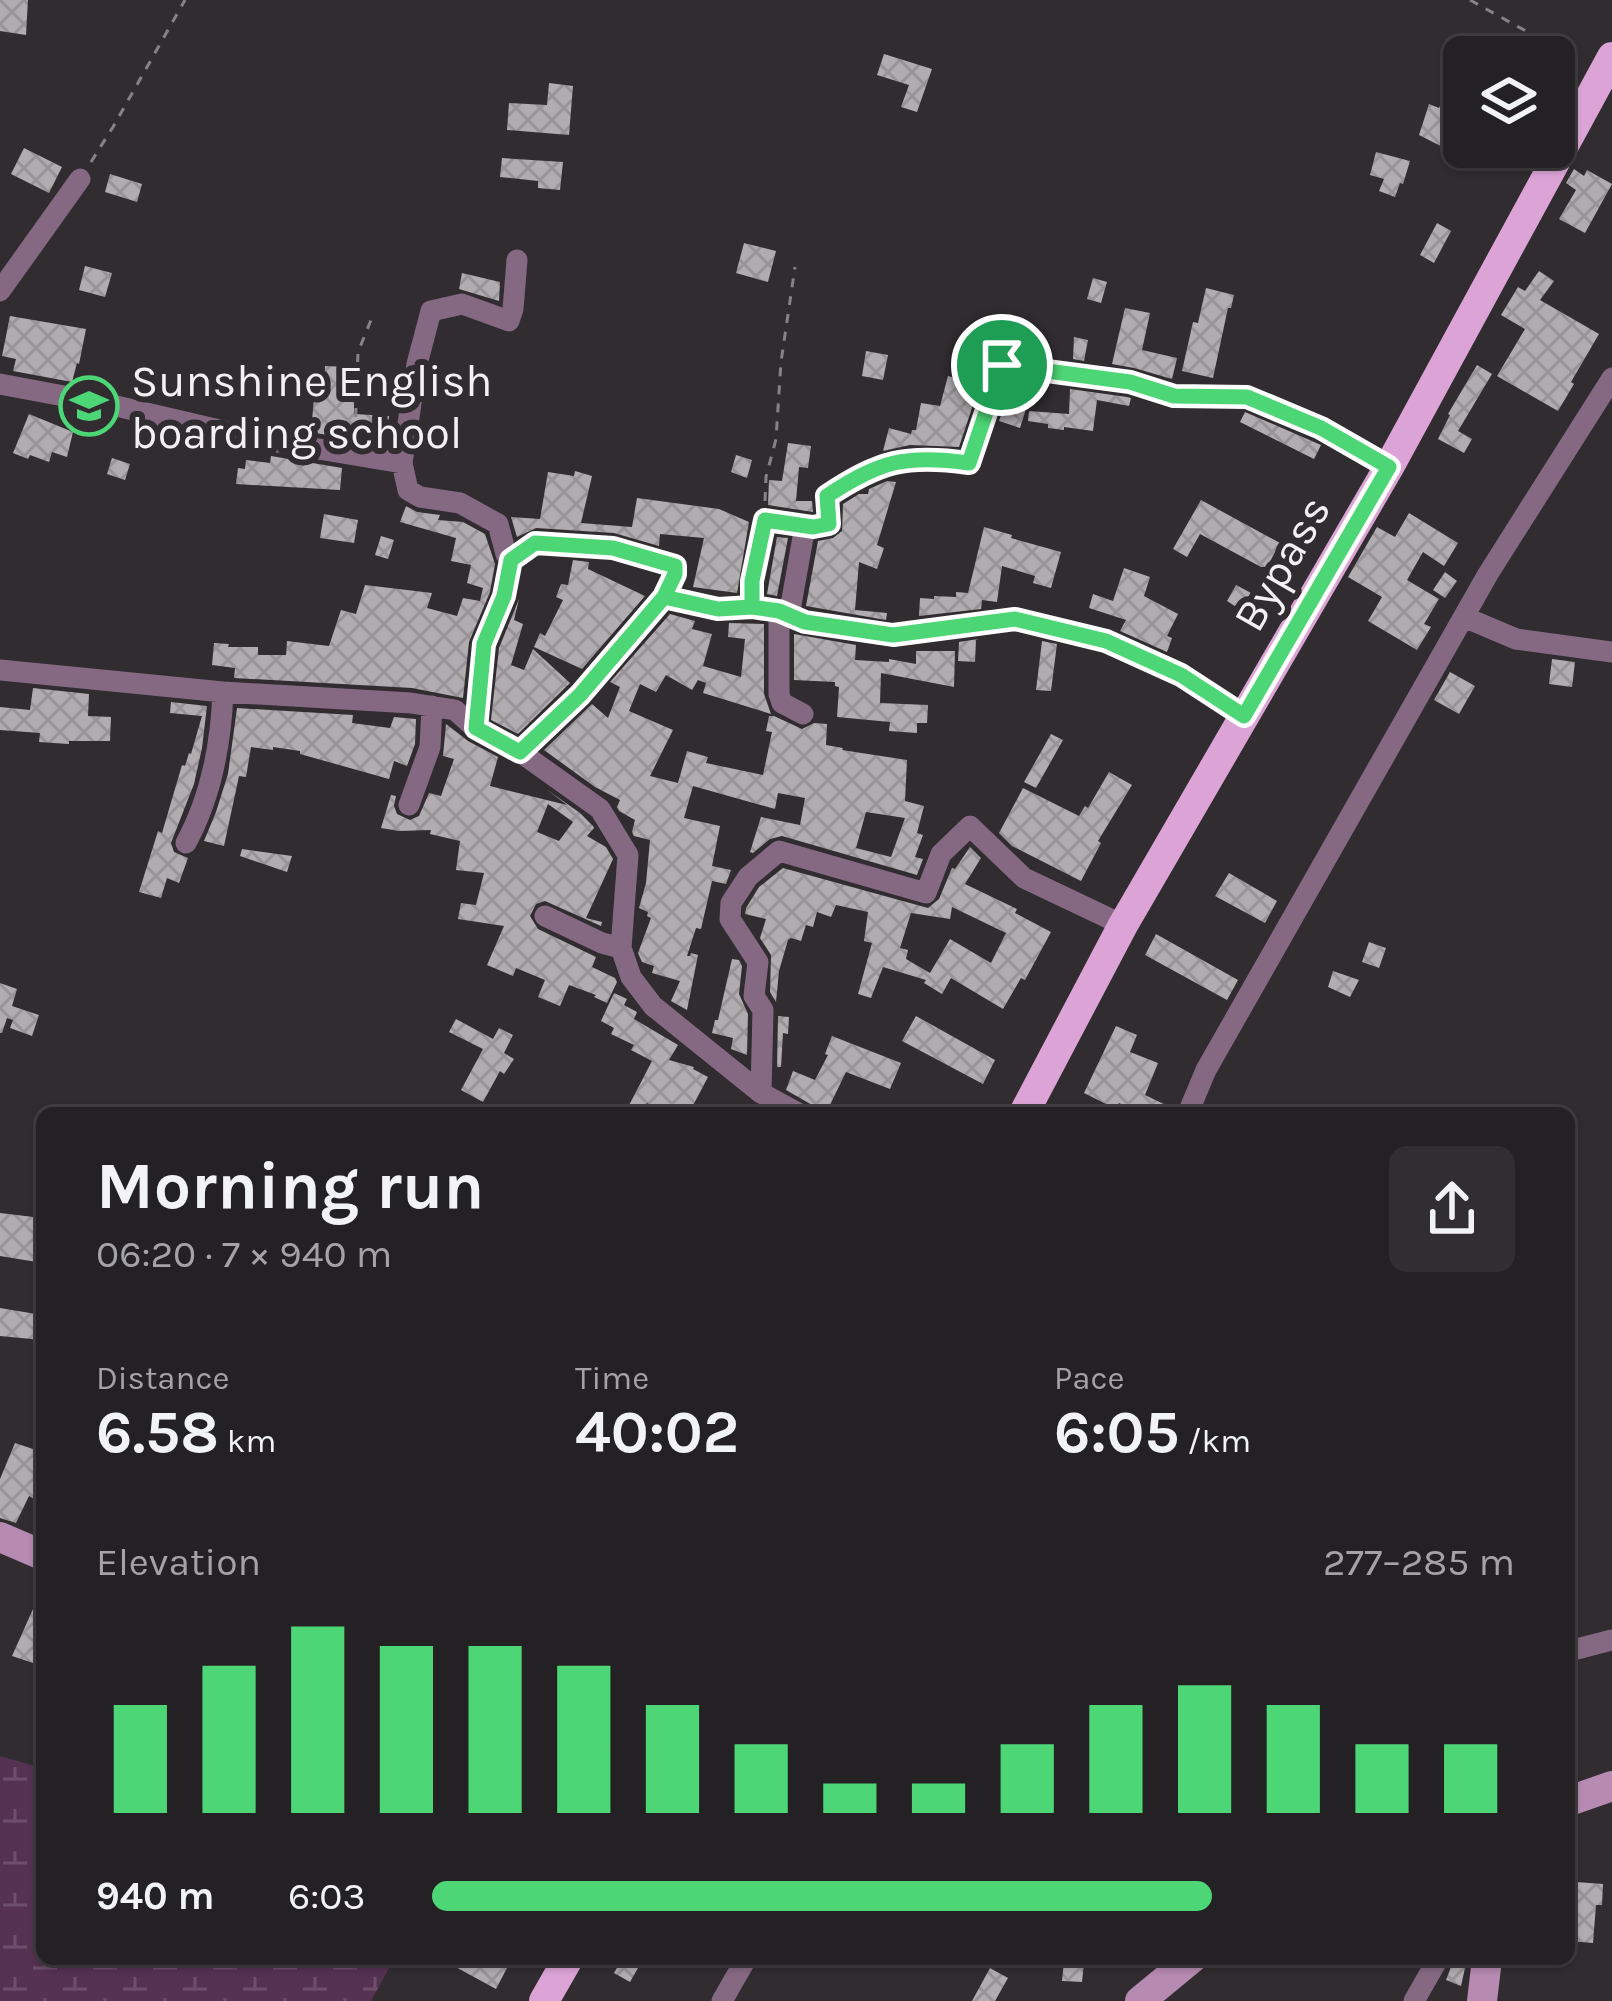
<!DOCTYPE html>
<meta charset="utf-8">
<style>
:root{--surface:#242124;--page:#302e31;--text:#f1f3f6;--muted:#a3a3a6;--line:#413e41;--accent:#4dd676}
body{margin:0;font-family:Karla,sans-serif;background:var(--page);color:var(--text);height:100vh;display:flex;flex-direction:column;font-size:45px;white-space:nowrap}
*{box-sizing:border-box;margin:0}
p{font-size:39px;color:var(--muted)}
.icon{flex:none;width:66px;height:66px;fill:none;stroke:currentColor;stroke-width:2;stroke-linecap:round;stroke-linejoin:round}
.map{position:relative;flex:1;overflow:hidden}
.panel{position:absolute;left:36px;top:1107px;width:1539px;height:858px;display:flex;flex-direction:column;background:var(--surface);border-radius:18px;box-shadow:0 3px 9px #0004,0 0 0 3px var(--line)}
.panel>*{flex:none}
.fabs{position:absolute;left:1443px;top:36px;display:grid;gap:24px}
.fabs a{display:grid;place-items:center;width:132px;height:132px;border-radius:18px;background:var(--surface);box-shadow:0 3px 9px #0004,0 0 0 3px var(--line);font-size:60px}
.pin{position:absolute;display:grid;place-items:center;width:102px;height:102px;color:#fff;margin:-51px;border:6px solid #fff;border-radius:50%;box-shadow:0 3px 12px #0007}
.round{display:grid;place-items:center;flex:none;width:126px;height:126px;border-radius:18px;background:var(--page)}
.summary{display:flex;align-items:center;justify-content:space-between;height:204px;padding:0 60px}
h1{font-size:66px;font-weight:700;line-height:90px}
.metrics{display:grid;grid-template-columns:repeat(3,1fr);gap:18px;height:204px;padding:12px 60px}
.metrics div{display:grid;align-content:center}
.metrics b{font-size:60px;font-weight:700}
.metrics small{font-size:33px;font-weight:400}
.metrics p{font-size:33px}
.chart{height:336px;padding:24px 60px}
.chart p{display:flex;justify-content:space-between}
.chart svg{width:100%;height:216px;margin-top:12px;stroke:var(--accent);stroke-width:6}
ul{padding:0 60px;list-style:none;font-size:39px}
li{display:grid;grid-template-columns:192px 144px 1fr;align-items:center;height:90px}
li i{height:30px;border-radius:15px;background:var(--accent)}
.map>svg:first-child{display:block}
</style>
<div class="map">
<svg width="1612" height="2001" viewBox="0 0 1612 2001">
<defs>
<pattern id="wetland-marsh" width="20" height="14" patternUnits="userSpaceOnUse" patternTransform="scale(3)"><rect width="20" height="14" fill="#553152"/><path d="M1 5h8M5 5V1M11 12h8M15 12V8" fill="none" stroke="#6e4f6b"/></pattern>
<pattern id="building-cross-hatch" width="8" height="8" patternUnits="userSpaceOnUse" patternTransform="scale(3)"><rect width="8" height="8" fill="#b1acb0"/><path d="M0 0l8 8M0 8l8-8" fill="none" stroke="#979396"/></pattern>
</defs>
<rect width="100%" height="100%" fill="#302c30"/>
<path fill="url(#wetland-marsh)" d="M 0,1756 L 42,1768 L 42,1959 L 394,1959 L 371,2001 L 0,2001 Z"/>
<path fill="url(#building-cross-hatch)" fill-rule="evenodd" d="M 0,0 L 28,0 L 26,35 L 0,31 Z
M 884,54 L 932,69 L 917,112 L 901,107 L 909,85 L 877,75 Z
M 549,83 L 573,86 L 569,135 L 507,130 L 509,103 L 547,105 Z
M 1447,89 L 1461,96 L 1447,125 L 1464,134 L 1464,147 L 1488,147 L 1478,165 L 1419,135 L 1429,104 L 1439,108 Z
M 24,148 L 62,167 L 49,193 L 11,174 Z
M 1376,152 L 1410,161 L 1403,184 L 1400,183 L 1395,197 L 1379,191 L 1384,179 L 1370,175 Z
M 502,158 L 563,162 L 560,190 L 538,188 L 538,181 L 500,177 Z
M 1574,169 L 1584,176 L 1587,170 L 1612,184 L 1585,233 L 1559,219 L 1576,190 L 1566,183 Z
M 110,174 L 142,184 L 137,202 L 105,192 Z
M 1437,223 L 1451,231 L 1434,263 L 1420,255 Z
M 744,243 L 776,251 L 768,282 L 736,273 Z
M 85,266 L 112,273 L 105,297 L 79,290 Z
M 1539,271 L 1554,281 L 1540,300 L 1599,334 L 1571,382 L 1574,384 L 1558,411 L 1497,376 L 1525,329 L 1501,315 L 1518,287 L 1525,291 Z
M 462,273 L 500,282 L 499,301 L 459,289 Z
M 1093,278 L 1107,282 L 1101,303 L 1087,299 Z
M 1206,288 L 1234,295 L 1231,308 L 1228,308 L 1213,378 L 1182,371 L 1193,322 L 1198,323 Z
M 1125,308 L 1150,313 L 1142,350 L 1177,358 L 1172,379 L 1134,368 L 1112,364 Z
M 10,316 L 86,329 L 79,364 L 77,363 L 72,382 L 13,371 L 16,359 L 2,356 Z
M 1074,337 L 1088,340 L 1084,361 L 1073,359 Z
M 866,351 L 888,355 L 883,380 L 862,376 Z
M 1477,365 L 1492,374 L 1458,431 L 1472,439 L 1464,453 L 1438,439 L 1450,415 L 1448,414 Z
M 325,366 L 351,367 L 350,396 L 354,396 L 354,414 L 389,416 L 388,431 L 348,429 L 348,439 L 311,432 L 314,398 L 324,398 Z
M 948,376 L 980,384 L 959,447 L 910,445 L 883,451 L 889,428 L 911,434 L 912,430 L 916,430 L 921,403 L 940,406 Z
M 1012,382 L 1034,384 L 1020,428 L 999,421 Z
M 1070,389 L 1127,397 L 1131,398 L 1129,406 L 1097,400 L 1093,431 L 1064,427 L 1064,430 L 1048,428 L 1048,424 L 1028,421 L 1029,411 L 1069,414 Z
M 1245,412 L 1321,445 L 1314,459 L 1240,422 Z
M 29,414 L 73,432 L 67,457 L 52,452 L 49,462 L 30,455 L 28,459 L 13,453 Z
M 788,443 L 811,446 L 808,468 L 799,467 L 796,501 L 812,501 L 813,512 L 768,505 L 769,480 L 782,481 Z
M 736,455 L 752,460 L 747,478 L 731,472 Z
M 271,456 L 342,468 L 340,490 L 236,484 L 238,468 L 245,469 L 246,460 L 270,463 Z
M 112,458 L 130,464 L 125,480 L 107,474 Z
M 575,471 L 592,476 L 581,523 L 632,527 L 637,498 L 719,509 L 749,522 L 737,593 L 693,587 L 704,538 L 660,534 L 659,546 L 614,533 L 536,528 L 517,537 L 511,517 L 540,519 L 548,472 L 574,476 Z
M 887,481 L 896,482 L 877,545 L 884,548 L 877,569 L 859,562 L 855,610 L 887,613 L 886,620 L 806,606 L 818,541 L 833,538 L 842,531 L 843,504 L 859,494 L 868,494 L 869,489 Z
M 1201,500 L 1280,543 L 1267,567 L 1261,567 L 1200,534 L 1187,557 L 1173,549 Z
M 406,506 L 417,512 L 440,515 L 438,520 L 463,522 L 485,534 L 495,564 L 490,592 L 469,642 L 463,698 L 412,688 L 234,678 L 235,668 L 212,665 L 214,643 L 229,644 L 228,647 L 258,647 L 258,655 L 286,655 L 287,641 L 329,646 L 341,610 L 356,614 L 365,585 L 432,593 L 427,608 L 457,616 L 463,598 L 480,601 L 483,588 L 467,583 L 471,565 L 451,561 L 456,538 L 400,522 Z
M 1409,513 L 1458,543 L 1444,566 L 1423,552 L 1407,580 L 1439,599 L 1424,624 L 1431,627 L 1417,650 L 1368,621 L 1382,597 L 1348,577 L 1377,527 L 1395,537 Z
M 324,514 L 358,520 L 354,543 L 320,538 Z
M 984,527 L 1012,535 L 1011,538 L 1061,552 L 1051,588 L 1033,583 L 1035,576 L 1002,566 L 997,602 L 982,600 L 981,609 L 919,616 L 920,598 L 934,599 L 934,596 L 956,597 L 956,592 L 968,593 Z
M 381,536 L 394,540 L 388,559 L 375,555 Z
M 777,537 L 788,538 L 777,596 L 767,594 Z
M 573,560 L 589,562 L 588,569 L 645,596 L 582,669 L 534,647 L 540,633 L 545,636 L 563,600 L 556,597 L 561,584 L 568,585 Z
M 1124,568 L 1150,577 L 1144,596 L 1178,614 L 1167,636 L 1172,638 L 1167,652 L 1120,631 L 1126,620 L 1089,608 L 1093,594 L 1113,601 Z
M 1445,572 L 1457,581 L 1445,598 L 1433,590 Z
M 1236,585 L 1251,593 L 1241,610 L 1227,601 Z
M 519,599 L 514,620 L 523,624 L 511,665 L 524,670 L 533,649 L 570,683 L 518,734 L 491,720 L 499,648 Z
M 670,614 L 695,621 L 692,629 L 712,634 L 703,666 L 741,677 L 745,639 L 728,637 L 729,623 L 764,624 L 764,694 L 771,714 L 703,693 L 706,683 L 698,680 L 692,690 L 666,675 L 656,692 L 640,684 L 629,711 L 673,730 L 650,776 L 678,783 L 687,751 L 708,757 L 706,763 L 763,775 L 772,732 L 766,731 L 769,716 L 774,716 L 802,729 L 814,723 L 827,724 L 826,745 L 843,748 L 842,750 L 907,760 L 905,801 L 924,806 L 917,833 L 923,835 L 915,857 L 923,859 L 917,875 L 782,836 L 770,839 L 753,853 L 750,852 L 761,817 L 800,825 L 805,798 L 778,793 L 775,809 L 693,786 L 684,818 L 720,826 L 712,866 L 731,870 L 726,884 L 712,881 L 701,929 L 696,928 L 687,956 L 690,956 L 691,953 L 698,955 L 687,1010 L 671,1001 L 680,981 L 652,973 L 654,966 L 642,962 L 638,953 L 651,918 L 647,916 L 648,912 L 639,908 L 646,883 L 650,840 L 634,836 L 632,832 L 635,820 L 619,811 L 617,807 L 620,800 L 595,787 L 544,750 L 592,704 L 608,718 L 620,687 L 610,682 ZM 866,812 L 905,818 L 891,857 L 856,848 Z
M 794,634 L 856,645 L 855,660 L 889,662 L 889,659 L 916,664 L 916,651 L 955,651 L 954,687 L 881,673 L 880,703 L 928,705 L 927,723 L 917,723 L 917,733 L 889,731 L 890,722 L 837,717 L 839,687 L 835,686 L 835,682 L 794,680 Z
M 978,639 L 976,640 L 975,662 L 958,661 L 959,642 Z
M 1042,641 L 1057,644 L 1051,691 L 1036,690 Z
M 1552,659 L 1575,662 L 1572,687 L 1549,684 Z
M 1450,672 L 1475,686 L 1459,714 L 1434,700 Z
M 33,688 L 89,694 L 88,716 L 111,717 L 110,741 L 69,741 L 69,744 L 39,742 L 40,733 L 0,730 L 0,707 L 30,710 Z
M 171,702 L 207,706 L 202,748 L 194,784 L 171,843 L 174,852 L 188,858 L 179,883 L 167,878 L 161,898 L 139,892 L 158,831 L 162,833 L 182,765 L 185,766 L 189,753 L 191,754 L 202,716 L 170,713 Z
M 237,708 L 353,715 L 352,723 L 390,728 L 394,717 L 416,719 L 415,744 L 407,766 L 394,761 L 389,779 L 300,754 L 300,751 L 273,747 L 273,750 L 251,747 L 246,777 L 239,776 L 224,846 L 204,841 L 216,812 L 228,774 Z
M 446,724 L 468,741 L 498,757 L 490,786 L 567,805 L 546,789 L 580,813 L 593,826 L 594,828 L 587,836 L 606,847 L 613,859 L 586,918 L 602,922 L 601,926 L 545,901 L 536,904 L 530,916 L 538,929 L 596,957 L 592,967 L 615,978 L 617,982 L 607,1003 L 594,997 L 596,995 L 569,985 L 560,1006 L 538,997 L 545,980 L 516,968 L 513,976 L 487,965 L 504,926 L 458,919 L 461,903 L 476,905 L 484,873 L 456,870 L 460,841 L 430,834 L 431,830 L 399,831 L 381,828 L 391,795 L 396,796 L 394,806 L 397,814 L 410,820 L 419,816 L 429,793 L 441,796 L 454,759 L 443,756 ZM 548,804 L 573,822 L 559,841 L 537,832 Z
M 1051,734 L 1063,740 L 1036,788 L 1024,782 Z
M 1109,772 L 1132,785 L 1098,841 L 1101,843 L 1081,881 L 1012,846 L 999,833 L 1023,788 L 1079,816 L 1085,806 L 1088,808 Z
M 970,847 L 981,858 L 965,884 L 1017,909 L 1015,913 L 1051,932 L 1025,980 L 1021,978 L 1003,1009 L 951,978 L 942,994 L 924,983 L 926,980 L 883,967 L 871,998 L 858,994 L 872,943 L 864,941 L 868,912 L 836,905 L 831,917 L 817,912 L 813,927 L 806,925 L 801,941 L 791,938 L 788,940 L 779,971 L 776,1002 L 770,992 L 771,955 L 760,938 L 766,919 L 745,914 L 746,908 L 759,887 L 783,868 L 928,908 L 939,899 L 952,868 L 955,869 ZM 952,907 L 1006,933 L 991,963 L 950,939 L 930,973 L 906,959 L 908,950 L 900,948 L 911,913 L 950,919 Z
M 242,849 L 292,856 L 287,872 L 240,856 Z
M 1229,873 L 1277,901 L 1265,923 L 1215,896 Z
M 1156,934 L 1238,980 L 1227,1000 L 1145,955 Z
M 1369,942 L 1386,948 L 1379,968 L 1362,962 Z
M 732,959 L 739,960 L 742,966 L 739,994 L 748,1014 L 747,1055 L 731,1049 L 733,1038 L 712,1033 L 715,1020 L 718,1020 Z
M 1333,971 L 1359,980 L 1350,997 L 1328,987 Z
M 0,983 L 17,989 L 12,1006 L 39,1015 L 32,1036 L 10,1028 L 13,1020 L 7,1018 L 2,1033 L 0,1033 Z
M 614,993 L 627,999 L 624,1005 L 637,1012 L 634,1019 L 678,1045 L 669,1060 L 694,1067 L 693,1069 L 708,1077 L 689,1113 L 666,1113 L 647,1103 L 643,1113 L 625,1113 L 652,1061 L 631,1050 L 634,1045 L 611,1034 L 614,1028 L 601,1021 Z
M 778,1016 L 789,1017 L 788,1034 L 783,1033 L 781,1067 L 777,1067 Z
M 916,1016 L 995,1060 L 983,1084 L 902,1041 Z
M 456,1019 L 493,1039 L 499,1028 L 513,1035 L 504,1053 L 514,1059 L 504,1074 L 500,1071 L 483,1102 L 461,1090 L 483,1049 L 449,1032 Z
M 1116,1026 L 1137,1035 L 1130,1052 L 1158,1063 L 1145,1095 L 1174,1109 L 1173,1113 L 1140,1113 L 1119,1103 L 1116,1109 L 1084,1093 Z
M 832,1036 L 901,1063 L 890,1089 L 846,1072 L 826,1113 L 786,1090 L 793,1071 L 815,1080 L 828,1055 L 825,1054 Z
M 0,1213 L 42,1218 L 42,1237 L 37,1262 L 0,1256 Z
M 0,1308 L 42,1315 L 42,1340 L 0,1336 Z
M 15,1443 L 42,1452 L 42,1487 L 36,1500 L 29,1496 L 16,1523 L 0,1518 L 0,1479 Z
M 42,1589 L 42,1666 L 12,1656 Z
M 1576,1882 L 1603,1884 L 1602,1905 L 1596,1905 L 1593,1943 L 1569,1941 L 1569,1893 L 1575,1893 Z
M 441,1959 L 492,1959 L 507,1968 L 496,1989 Z
M 622,1959 L 638,1968 L 630,1982 L 614,1973 Z
M 1454,1959 L 1467,1959 L 1461,1986 L 1446,1980 Z
M 1064,1961 L 1084,1963 L 1082,1982 L 1062,1981 Z
M 990,1968 L 1008,1978 L 995,2001 L 972,2001 Z"/>
<g fill="none" stroke-linecap="round" stroke-linejoin="round">
<path stroke="#868386" stroke-width="3" stroke-dasharray="9 9" stroke-linecap="butt" d="M 1470,0 L 1580,61
M 91,162 L 113,127 L 185,0
M 355,435 L 358,352 L 371,320
M 765,501 L 766,477 L 776,439 L 781,362 L 795,267"/>
<path stroke="#856982" stroke-width="21" d="M 0,291 L 80,179
M 0,384 L 112,405 L 254,438 L 402,463 L 408,490 L 420,497 L 460,503 L 498,524 L 506,554 L 511,560 L 535,543 L 613,548 L 675,566 L 675,574 L 664,597
M 402,463 L 417,364 L 431,311 L 462,304 L 509,321 L 513,309 L 517,260
M 752,607 L 752,582 L 765,520 L 813,527 L 829,524 L 827,496 C 880,461 906,454 969,463 L 1002,365 L 1130,382 L 1175,396 L 1247,397 L 1321,428 L 1389,467
M 779,611 L 779,694 L 782,703 L 803,714
M 789,616 L 805,526
M 1464,617 L 1516,639 L 1612,652
M 0,670 L 223,692 L 411,703 L 455,710 L 475,728 L 520,752
M 475,728 L 484,644 L 504,596 L 511,560
M 409,805 L 430,747 L 432,706
M 186,843 C 211,797 221,744 223,692
M 545,916 L 602,943 L 621,948
M 761,1093 L 763,1010 L 754,996 L 758,962 L 730,919 L 731,903 L 748,877 L 779,851 L 926,893 L 941,854 L 970,826 L 1024,878 L 1123,925
M 798,1113 L 761,1093 L 653,1006 L 631,977 L 621,948 L 628,855 L 600,809 L 520,752 L 580,695 L 664,597 L 718,609 L 752,607 L 779,611 L 805,622 L 893,636 L 1015,619 L 1106,641 L 1181,675 L 1244,716
M 1188,1113 L 1206,1070 L 1488,574 L 1612,378
M 1569,1651 L 1612,1640
M 722,2001 L 746,1959
M 1414,2001 L 1438,1959"/>
<path stroke="#b68ab1" stroke-width="30" d="M 0,1537 L 42,1555
M 1569,1801 L 1612,1786
M 1140,2001 L 1191,1959
M 1482,2001 L 1487,1959"/>
<path stroke="#dca4d6" stroke-width="30" d="M 1024,1113 L 1123,925 L 1389,467 L 1612,57
M 544,2001 L 568,1959"/>
</g>
<g fill="none" stroke-linecap="round" stroke-linejoin="round">
<g stroke="#fff" stroke-width="24">
<path id="route" d="M 1002,365 L 969,463 C 906,454 880,461 827,496 L 829,524 L 813,527 L 765,520 L 752,581 L 752,607 L 718,609 L 664,597 L 580,695 L 520,752 L 476,728 L 484,644 L 504,596 L 511,560 L 535,543 L 613,548 L 675,566 L 675,574 L 664,597 L 718,609 L 752,607 L 779,611 L 805,622 L 893,635 L 1015,619 L 1106,641 L 1181,675 L 1244,716 L 1389,467 L 1321,428 L 1247,397 L 1174,396 L 1130,382 L 1002,365"/>
</g>
<use href="#route" stroke="#4dd676" stroke-width="15"/>
</g>
<defs>
<g id="school-ring" transform="scale(3)"><circle r="9.5" fill="#302c30" stroke="#4dd676" stroke-width="1.5"/><path d="M0-5L7-2L0 1L-7-2ZM-4 1L0 2.5L4 1V4Q0 6-4 4Z" fill="#4dd676"/></g>
</defs>
<g fill-rule="evenodd">
<use href="#school-ring" x="89" y="406"/>
</g>
<g text-anchor="middle" stroke-width="12" stroke-linejoin="round" paint-order="stroke">
<g font-size="45" fill="#f2f0f2" stroke="#302c30" text-anchor="start">
<text x="131" y="396">Sunshine English<tspan x="131" dy="52">boarding school</tspan></text>
</g>
<g font-size="45" fill="#f2f0f2" stroke="#302c30">
<text transform="translate(1281 563) rotate(-60)" y="16">Bypass</text>
</g>
</g>
</svg>
<div class="fabs">
<a><svg class="icon" aria-label="layers" viewBox="0 0 24 24"><path d="M12 4l9 5-9 5-9-5zM3 14l9 5 9-5"/></svg></a>
</div>
<div class="pin" style="left:1002px;top:365px;background:#1e9e55"><svg class="icon" aria-label="arrive" viewBox="0 0 24 24"><path d="M6 21V4h12l-3 4 3 4H6"/></svg></div>
<section class="panel">
<div class="summary"><div><h1>Morning run</h1><p>06:20 · 7 × 940 m</p></div><a class="round"><svg class="icon" aria-label="share" viewBox="0 0 24 24"><path d="M12 15V3M7 8l5-5 5 5M5 13v7h14v-7"/></svg></a></div>
<div class="metrics">
<div><p>Distance</p><b>6.58<small> km</small></b></div>
<div><p>Time</p><b>40:02</b></div>
<div><p>Pace</p><b>6:05<small> /km</small></b></div>
</div>
<div class="chart"><p><span>Elevation</span>277–285 m</p>
<svg viewBox="0 0 160 44" preserveAspectRatio="none"><path d="M5 44V22M15 44V14M25 44V6M35 44V10M45 44V10M55 44V14M65 44V22M75 44V30M85 44V38M95 44V38M105 44V30M115 44V22M125 44V18M135 44V22M145 44V30M155 44V30"/></svg>
</div>
<ul>
<li><b>940 m</b>6:03<i style="width:72%"></i></li>
</ul>
</section>
</div>
